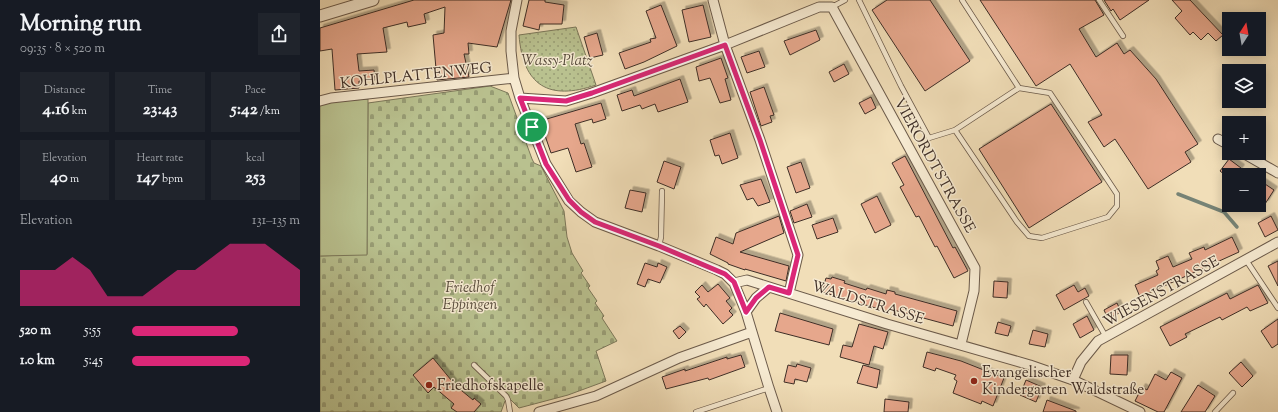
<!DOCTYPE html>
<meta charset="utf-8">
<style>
:root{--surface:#171b24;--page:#20242c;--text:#f1f3f6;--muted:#9ea1a6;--accent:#db2777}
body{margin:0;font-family:"Sorts Mill Goudy",serif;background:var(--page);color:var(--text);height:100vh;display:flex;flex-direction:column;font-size:15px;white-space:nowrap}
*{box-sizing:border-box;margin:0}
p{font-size:13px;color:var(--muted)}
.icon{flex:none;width:22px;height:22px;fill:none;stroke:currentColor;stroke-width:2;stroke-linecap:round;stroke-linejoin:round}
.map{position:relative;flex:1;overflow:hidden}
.details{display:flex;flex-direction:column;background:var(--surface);width:320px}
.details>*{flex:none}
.needle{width:26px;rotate:11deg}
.controls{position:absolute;left:902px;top:12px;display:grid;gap:8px}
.controls a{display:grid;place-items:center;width:44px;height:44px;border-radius:0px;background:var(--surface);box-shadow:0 2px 10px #0003;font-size:20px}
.pin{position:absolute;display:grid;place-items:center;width:34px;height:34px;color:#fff;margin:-17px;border:2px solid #fff;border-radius:50%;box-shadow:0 1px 4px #0007}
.round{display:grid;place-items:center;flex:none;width:42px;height:42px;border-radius:0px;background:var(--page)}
.summary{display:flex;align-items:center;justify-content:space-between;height:68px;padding:0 20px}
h1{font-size:22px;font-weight:800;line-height:30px}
.stats{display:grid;grid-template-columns:repeat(3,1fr);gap:6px;height:68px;padding:4px 20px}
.stats div{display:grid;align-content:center;border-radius:0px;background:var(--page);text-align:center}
.stats b{font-size:17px;font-weight:800}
.stats small{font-size:11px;font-weight:400}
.stats p{font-size:11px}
.chart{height:112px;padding:8px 20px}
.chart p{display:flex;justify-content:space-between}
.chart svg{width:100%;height:72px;margin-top:4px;fill:var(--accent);opacity:.7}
ul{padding:0 20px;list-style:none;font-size:13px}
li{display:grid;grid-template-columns:64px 48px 1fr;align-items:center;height:30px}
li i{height:10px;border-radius:5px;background:var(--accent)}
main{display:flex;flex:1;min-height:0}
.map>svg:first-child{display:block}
</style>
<main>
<section class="details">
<div class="summary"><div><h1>Morning run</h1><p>09:35 · 8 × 520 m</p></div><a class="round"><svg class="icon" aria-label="share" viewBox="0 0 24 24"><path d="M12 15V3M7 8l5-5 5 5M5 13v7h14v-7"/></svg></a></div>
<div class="stats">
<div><p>Distance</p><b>4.16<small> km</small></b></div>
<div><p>Time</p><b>23:43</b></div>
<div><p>Pace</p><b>5:42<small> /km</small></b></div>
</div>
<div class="stats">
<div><p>Elevation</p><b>40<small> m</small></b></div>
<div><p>Heart rate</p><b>147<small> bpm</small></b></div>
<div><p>kcal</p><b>253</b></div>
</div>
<div class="chart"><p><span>Elevation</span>131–135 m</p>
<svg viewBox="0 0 160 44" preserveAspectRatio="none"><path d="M0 44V22L10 22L20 22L30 14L40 22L50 38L60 38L70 38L80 30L90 22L100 22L110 14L120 6L130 6L140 6L150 14L160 22V44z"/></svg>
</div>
<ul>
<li><b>520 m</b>5:55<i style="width:63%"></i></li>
<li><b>1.0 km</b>5:45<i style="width:70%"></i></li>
</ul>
</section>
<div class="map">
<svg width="958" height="412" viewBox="0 0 958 412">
<defs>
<pattern id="cemetery-stones" width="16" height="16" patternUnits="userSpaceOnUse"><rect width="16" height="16" fill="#b9c18f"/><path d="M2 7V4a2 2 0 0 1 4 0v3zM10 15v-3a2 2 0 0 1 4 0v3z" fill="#989d75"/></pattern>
<pattern id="park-dots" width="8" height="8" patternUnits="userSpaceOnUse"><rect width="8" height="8" fill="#b9c18f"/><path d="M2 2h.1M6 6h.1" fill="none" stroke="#989d75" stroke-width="1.8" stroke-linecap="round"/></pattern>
<filter id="shadow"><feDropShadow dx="3.5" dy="-3.5" stdDeviation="0" flood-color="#0004"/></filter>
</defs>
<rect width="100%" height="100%" fill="#f1deb8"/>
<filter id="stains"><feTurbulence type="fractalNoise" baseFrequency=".005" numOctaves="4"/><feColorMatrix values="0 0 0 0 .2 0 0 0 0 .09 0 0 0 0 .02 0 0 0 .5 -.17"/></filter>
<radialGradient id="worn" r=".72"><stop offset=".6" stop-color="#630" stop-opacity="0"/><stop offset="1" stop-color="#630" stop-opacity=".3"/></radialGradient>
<path fill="url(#cemetery-stones)" stroke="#7c785a" d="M 170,86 L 188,93 L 212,159 L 214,163 L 221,166 L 244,211 L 247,237 L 252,253 L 263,271 L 261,273 L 270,286 L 268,288 L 277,301 L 275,303 L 284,316 L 282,318 L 297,341 L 276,351 L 286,381 L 248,395 L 199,408 L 190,399 L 185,401 L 181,412 L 0,412 L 0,256 L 47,254 L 48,103 Z"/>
<path fill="url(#park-dots)" stroke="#7c785a" d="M 256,27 L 276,85 C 229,101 203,86 199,35 Z"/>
<path fill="#b9c18f" stroke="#7c785a" d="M 48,99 L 47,255 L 0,256 L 0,105 L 17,101 Z"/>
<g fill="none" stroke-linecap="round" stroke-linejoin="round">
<path stroke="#768376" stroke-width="3.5" d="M 858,194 L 904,212 L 917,227"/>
</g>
<path fill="#e6a78c" stroke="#3e2e26" filter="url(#shadow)" d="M 94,0 L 191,0 L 177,47 L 148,43 L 149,54 L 144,54 L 149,77 L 117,80 L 113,35 L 124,33 L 125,7 L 104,14 L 106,23 L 88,27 L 87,22 L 63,28 L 67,52 L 37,54 L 39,71 L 54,70 L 55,80 L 39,81 L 39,88 L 15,90 L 12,49 L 0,51 L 0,28 Z
M 209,0 L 225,0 L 225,2 L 244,5 L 242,24 L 220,24 L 219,30 L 203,26 Z
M 567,0 L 610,0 L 650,61 L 605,91 L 552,10 Z
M 660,0 L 775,0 L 784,15 L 759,29 L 776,57 L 797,43 L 804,54 L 810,50 L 836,79 L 878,144 L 865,152 L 871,162 L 828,189 L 795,139 L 784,147 L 768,122 L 782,115 L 750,64 L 716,86 Z
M 784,0 L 829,0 L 800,20 L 793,9 L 791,11 Z
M 852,0 L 870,0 L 903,35 L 896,41 L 888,33 L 881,40 L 873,32 L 870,35 L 855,18 L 862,11 Z
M 341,5 L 357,46 L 324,62 L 305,69 L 299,53 L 331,42 L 330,39 L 336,38 L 326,11 Z
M 383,5 L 391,37 L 369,42 L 362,10 Z
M 496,30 L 500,40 L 470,55 L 464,41 Z
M 277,33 L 283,55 L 270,58 L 264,37 Z
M 439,51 L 445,67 L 427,73 L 421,57 Z
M 401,58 L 408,78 L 405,79 L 411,100 L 400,103 L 390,78 L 379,81 L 376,67 Z
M 524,64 L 529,74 L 514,82 L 509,72 Z
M 360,79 L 368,102 L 338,112 L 335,104 L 322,109 L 320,105 L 302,111 L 297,95 L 312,90 L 314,96 Z
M 444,87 L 454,115 L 450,116 L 452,122 L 441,126 L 430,92 Z
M 551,97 L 556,108 L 545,114 L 539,103 Z
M 281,103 L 286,119 L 273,123 L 272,119 L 255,124 L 261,144 L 264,143 L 272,167 L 256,172 L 248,148 L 231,153 L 220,121 Z
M 731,104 L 782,182 L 709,228 L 659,149 Z
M 410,133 L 418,158 L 402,164 L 399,155 L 395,156 L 390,140 Z
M 585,156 L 633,248 L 635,247 L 648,271 L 634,278 L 617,246 L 615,247 L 599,216 L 596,217 L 580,187 L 584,185 L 572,163 Z
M 909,159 L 921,168 L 916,175 L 905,175 L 900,171 Z
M 344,161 L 361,167 L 354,189 L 337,182 Z
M 481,162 L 490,188 L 476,193 L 467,167 Z
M 441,179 L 450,202 L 438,206 L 433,198 L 427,200 L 420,185 Z
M 939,180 L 954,190 L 945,204 L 939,201 Z
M 310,190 L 326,193 L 322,212 L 305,208 Z
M 557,196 L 571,225 L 555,233 L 541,204 Z
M 487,204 L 492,217 L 474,223 L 470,211 Z
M 459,216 L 464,233 L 420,252 L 469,266 L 466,281 L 425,269 L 425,270 L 408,264 L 408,263 L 390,254 L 396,237 L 413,244 L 416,233 Z
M 951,216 L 958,230 L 945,237 L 938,223 Z
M 513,218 L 518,232 L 497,239 L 492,225 Z
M 912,237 L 919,252 L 820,297 L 815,285 L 838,275 L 836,271 L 839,269 L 836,261 L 848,256 L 853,267 L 872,259 L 869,253 L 884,247 L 885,250 Z
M 958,261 L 958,286 L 948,266 Z
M 325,263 L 337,267 L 338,263 L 347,267 L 340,283 L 328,279 L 325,287 L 317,284 Z
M 512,277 L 525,281 L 524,283 L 546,290 L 547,288 L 566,294 L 567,290 L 575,292 L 575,294 L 637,311 L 633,326 L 570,309 L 569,312 L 502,292 L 506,278 L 511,279 Z
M 674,281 L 688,282 L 687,298 L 673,297 Z
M 398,284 L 410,298 L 406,301 L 412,308 L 409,311 L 413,315 L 403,324 L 386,304 L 384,307 L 377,299 L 380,297 L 375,292 L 382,285 L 388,292 Z
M 754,285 L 758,292 L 765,288 L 769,296 L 744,310 L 736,295 Z
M 938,285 L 948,303 L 930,311 L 927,307 L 902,320 L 900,317 L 865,334 L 867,337 L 850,346 L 840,327 L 907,293 L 910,299 Z
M 797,303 L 801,312 L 788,319 L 784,310 Z
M 460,313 L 513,329 L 509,345 L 455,331 Z
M 767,316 L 774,330 L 760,338 L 753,324 Z
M 958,319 L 958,344 L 952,348 L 941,331 Z
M 678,322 L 691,326 L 688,336 L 675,333 Z
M 539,324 L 568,332 L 563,349 L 554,346 L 549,365 L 520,357 L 523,345 L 532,347 Z
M 360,326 L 366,332 L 359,339 L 353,331 Z
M 713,330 L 728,334 L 725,347 L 709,344 Z
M 607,352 L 641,361 L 684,378 L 673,406 L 662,401 L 661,404 L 633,393 L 637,381 L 634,379 L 636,375 L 616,368 L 615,371 L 603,367 Z
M 421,355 L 425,367 L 389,380 L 388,378 L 346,389 L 342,377 L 365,369 L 365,371 L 407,357 L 407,359 Z
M 791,355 L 808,355 L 807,375 L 790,374 Z
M 113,358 L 136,386 L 153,400 L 154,398 L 161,404 L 154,412 L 137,412 L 131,408 L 134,404 L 114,387 L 108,393 L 93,375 Z
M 921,362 L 933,376 L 922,387 L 909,373 Z
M 477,364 L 491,368 L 487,382 L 475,379 L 474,384 L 464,382 L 468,365 L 476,367 Z
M 543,365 L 560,370 L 557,388 L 537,383 Z
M 851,372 L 862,378 L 844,412 L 838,412 L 815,401 L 822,387 L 827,390 L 835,374 L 846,380 Z
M 706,380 L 722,387 L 716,402 L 700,395 Z
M 878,385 L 895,396 L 885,412 L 861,412 Z
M 565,399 L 589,402 L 588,412 L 564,412 Z
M 727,400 L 756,411 L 756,412 L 723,412 Z"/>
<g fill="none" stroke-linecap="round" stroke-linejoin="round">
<g stroke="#6b5a4a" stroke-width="6">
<path id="service" d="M 539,0 L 581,86 L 609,138 L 635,130 L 697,222 L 709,236 L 722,238 L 788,217 L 797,206 L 797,194 L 730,93 L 699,88 L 642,0
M 779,0 L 803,36
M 512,7 L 525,0
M 635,130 L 699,88
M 339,246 L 341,237 L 342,191
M 926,260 L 958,308
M 766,302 L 786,337
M 154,365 L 186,396 L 188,400 L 190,412
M 376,412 L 449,388
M 895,412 L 913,393"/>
</g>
<g stroke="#6b5a4a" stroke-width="11">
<path id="minor" d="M 197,0 L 191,31 L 191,51 L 194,78 L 200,98 L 226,164 L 249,201 L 261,212 L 275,222 L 339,246 L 397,270 L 405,274 L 414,283 L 426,312 L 449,388 L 457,412
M 393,0 L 405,45 L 440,140 L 478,255 L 469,293
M 200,98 L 246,101 L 272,93 L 405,45 L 499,7 L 512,7 L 655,268 L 654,291 L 641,344
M 0,101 L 11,98 L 194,78
M 898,139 L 909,145
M 923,153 L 958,173
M 414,283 L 427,280 L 567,324 L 710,365 L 753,380 L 820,412
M 426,312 L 436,298 L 449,287
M 753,380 L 761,362 L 778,341 L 958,242
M 219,412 L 276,396 L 359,358 L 432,332"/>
</g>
<g stroke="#6b5a4a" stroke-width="13">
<path id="tertiary" d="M 0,16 L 53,0"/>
</g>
<use href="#service" stroke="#f6ead1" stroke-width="4.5"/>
<use href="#minor" stroke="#f6ead1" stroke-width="9"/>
<use href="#tertiary" stroke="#f6ead1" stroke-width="11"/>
</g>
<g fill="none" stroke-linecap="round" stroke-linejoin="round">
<g stroke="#fff" stroke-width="8">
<path id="route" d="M 405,45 L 440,140 L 478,255 L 469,293 L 449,287 L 436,298 L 426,312 L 414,282 L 405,274 L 339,246 L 275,222 L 261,212 L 249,200 L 226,164 L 200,98 L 246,101 L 272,93 Z"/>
</g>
<use href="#route" stroke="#db2777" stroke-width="5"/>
</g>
<g fill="#8f2418" stroke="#f6ead1" stroke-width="1.5">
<circle cx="654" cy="381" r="4"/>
<circle cx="109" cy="385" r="4"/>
</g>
<g text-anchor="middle" stroke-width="3" stroke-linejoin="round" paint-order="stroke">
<g font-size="15" font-style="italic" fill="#574b3b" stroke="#f6ead1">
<text x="237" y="65">Wassy-Platz</text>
<text x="150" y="292">Friedhof<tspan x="150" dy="17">Eppingen</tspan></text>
</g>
<g font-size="15" fill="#3e2e26" stroke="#f6ead1">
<text transform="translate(96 75) rotate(-6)" y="5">KOHLPLATTENWEG</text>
<text transform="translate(615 165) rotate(61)" y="5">VIERORDTSTRASSE</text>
<text transform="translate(841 291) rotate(-29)" y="5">WIESENSTRASSE</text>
<text transform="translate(548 302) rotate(17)" y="5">WALDSTRASSE</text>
</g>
<g font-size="15" fill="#3e2e26" stroke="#f6ead1" text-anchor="start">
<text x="662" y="377">Evangelischer<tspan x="662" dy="17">Kindergarten Waldstraße</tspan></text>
<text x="117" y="390">Friedhofskapelle</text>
</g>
</g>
<rect width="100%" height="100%" filter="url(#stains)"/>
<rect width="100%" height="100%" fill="url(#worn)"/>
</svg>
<div class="controls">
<a><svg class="needle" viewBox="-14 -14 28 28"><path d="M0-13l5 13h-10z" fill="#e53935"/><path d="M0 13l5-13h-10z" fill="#9ea1a6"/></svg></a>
<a><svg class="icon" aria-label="layers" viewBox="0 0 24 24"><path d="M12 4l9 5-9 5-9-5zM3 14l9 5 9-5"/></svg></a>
<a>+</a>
<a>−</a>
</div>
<div class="pin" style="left:212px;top:127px;background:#1e9e55"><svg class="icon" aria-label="arrive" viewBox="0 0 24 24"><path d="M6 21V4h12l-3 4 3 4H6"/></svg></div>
</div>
</main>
